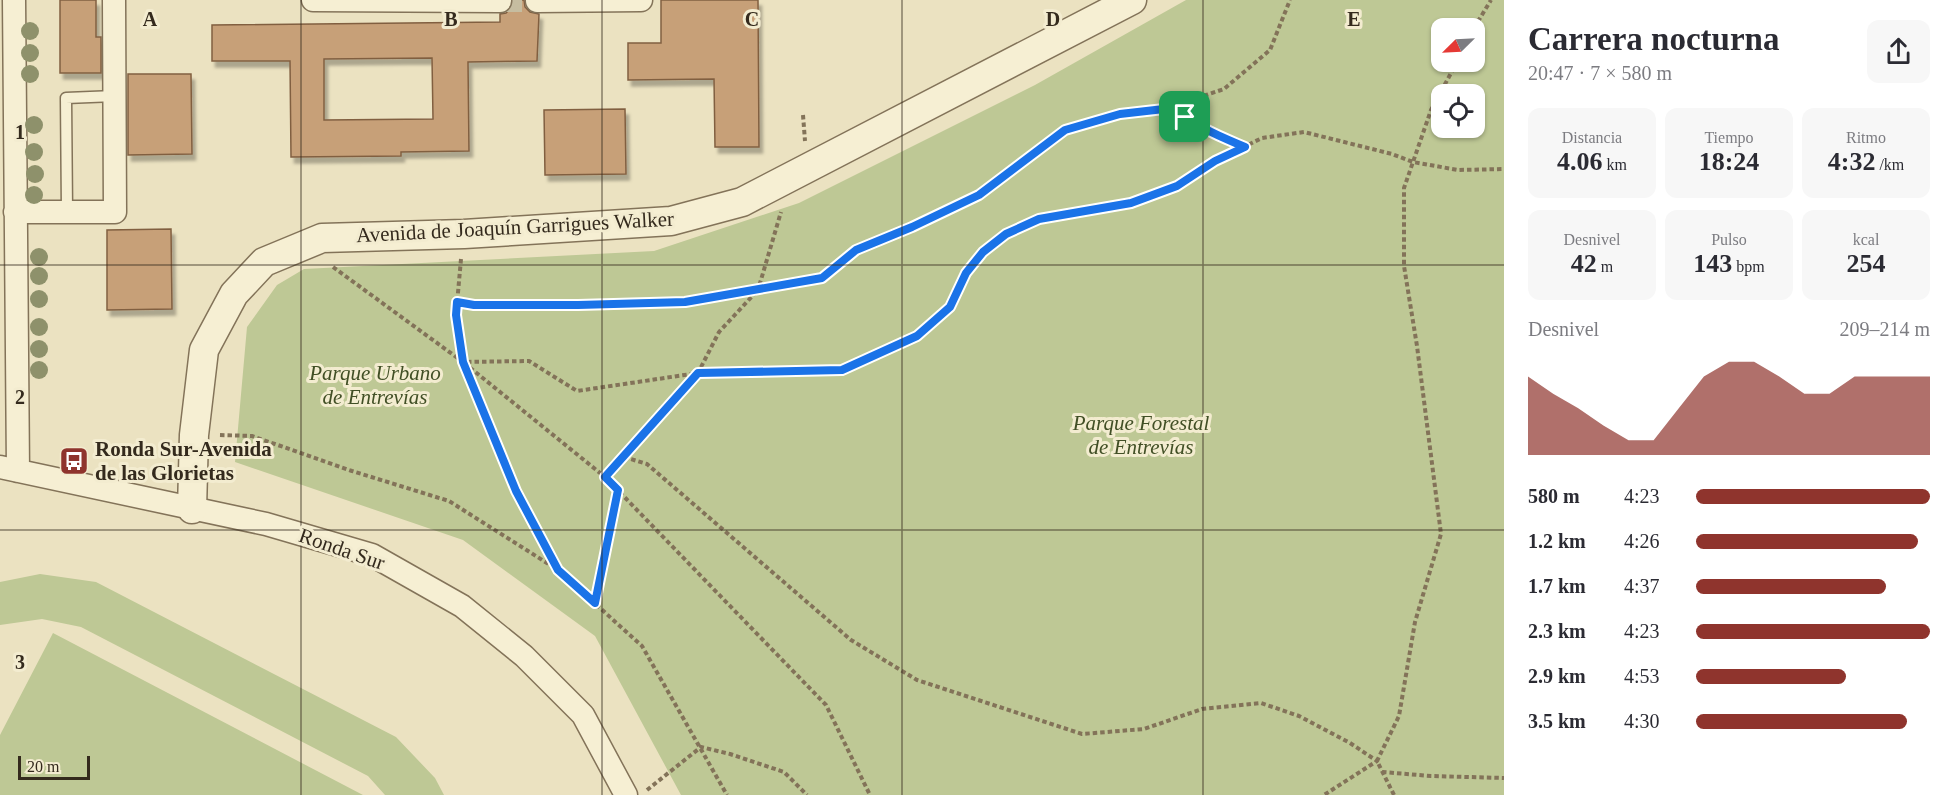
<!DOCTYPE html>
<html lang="es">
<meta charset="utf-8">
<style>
:root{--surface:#fff;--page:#f7f7f7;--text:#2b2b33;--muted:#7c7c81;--accent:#8f342d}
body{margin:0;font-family:"Times New Roman",serif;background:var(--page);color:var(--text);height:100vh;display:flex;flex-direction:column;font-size:22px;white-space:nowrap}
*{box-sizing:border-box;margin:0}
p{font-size:20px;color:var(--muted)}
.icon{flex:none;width:33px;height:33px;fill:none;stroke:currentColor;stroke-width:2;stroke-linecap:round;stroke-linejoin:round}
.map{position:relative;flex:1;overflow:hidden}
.details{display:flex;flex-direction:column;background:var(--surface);width:450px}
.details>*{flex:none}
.needle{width:39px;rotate:246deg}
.buttons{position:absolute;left:1431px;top:18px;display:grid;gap:12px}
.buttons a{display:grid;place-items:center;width:54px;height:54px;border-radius:12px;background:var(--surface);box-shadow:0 2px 4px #0004;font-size:30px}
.scale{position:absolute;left:18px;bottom:15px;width:72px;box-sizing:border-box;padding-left:6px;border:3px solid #342a1d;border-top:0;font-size:16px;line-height:21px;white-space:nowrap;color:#342a1d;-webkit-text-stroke:4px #f3ecd0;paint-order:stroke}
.pin{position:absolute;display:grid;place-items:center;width:51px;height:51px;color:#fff;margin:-26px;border-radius:12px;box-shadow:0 3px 9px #0006}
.round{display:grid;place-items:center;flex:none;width:63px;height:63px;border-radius:12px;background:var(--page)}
.summary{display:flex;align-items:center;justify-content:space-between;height:102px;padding:0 24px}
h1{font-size:33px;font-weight:700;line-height:45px}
.figures{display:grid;grid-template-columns:repeat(3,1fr);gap:9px;height:102px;padding:6px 24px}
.figures div{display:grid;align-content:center;border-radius:12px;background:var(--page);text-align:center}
.figures b{font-size:26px;font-weight:700}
.figures small{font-size:16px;font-weight:400}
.figures p{font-size:16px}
.chart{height:168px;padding:12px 24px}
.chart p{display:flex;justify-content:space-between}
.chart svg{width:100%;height:108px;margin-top:6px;fill:var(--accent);opacity:.7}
ul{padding:0 24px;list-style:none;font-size:20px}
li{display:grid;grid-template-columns:96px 72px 1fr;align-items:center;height:45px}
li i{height:15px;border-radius:8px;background:var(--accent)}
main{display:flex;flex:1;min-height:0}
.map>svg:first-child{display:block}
</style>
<main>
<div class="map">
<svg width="1504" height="795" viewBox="0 0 1504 795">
<defs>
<filter id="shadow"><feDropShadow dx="3.5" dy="6" stdDeviation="1.5" flood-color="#0004"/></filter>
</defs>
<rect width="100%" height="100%" fill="#ebe2c1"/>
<path fill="#bec895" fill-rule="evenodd" d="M 1186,0 L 1504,0 L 1504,795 L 681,795 L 595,636 L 463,540 L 235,462 L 247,327 L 277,285 L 304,269 L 654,251 L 799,203 L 1035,85 ZM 1474,28 L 1474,62 L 1442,62 L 1442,28 ZM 1474,94 L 1474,128 L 1442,128 L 1442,94 Z
M 40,574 L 96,582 L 396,737 L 435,778 L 444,795 L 385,795 L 368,776 L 81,627 L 42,619 L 0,625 L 0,582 Z
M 53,633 L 363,795 L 0,795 L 0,735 Z"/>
<path fill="#c7a078" stroke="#815f41" stroke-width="1.5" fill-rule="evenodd" filter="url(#shadow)" d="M 60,0 L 96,0 L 96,37 L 101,37 L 101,73 L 60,73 Z
M 513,0 L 524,0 L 525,7 L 530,12 L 539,14 L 537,61 L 468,62 L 469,151 L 401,152 L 401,156 L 291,157 L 290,61 L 212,61 L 212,25 L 500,22 L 500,14 L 506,13 L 511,8 ZM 432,58 L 433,119 L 324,120 L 324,59 Z
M 661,0 L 758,0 L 759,147 L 715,147 L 714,79 L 628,80 L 628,43 L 661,43 Z
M 128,74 L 191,74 L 192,154 L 128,155 Z
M 625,109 L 626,174 L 545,175 L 544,110 Z
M 171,229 L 172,309 L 107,310 L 107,230 Z"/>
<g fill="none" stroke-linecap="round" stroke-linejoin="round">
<path stroke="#c6bda0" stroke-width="22" stroke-dasharray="22 11" stroke-linecap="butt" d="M 500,1 L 537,1"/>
<g stroke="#837359" stroke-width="13">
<path id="service" d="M 67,212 L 66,98 L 115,96"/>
</g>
<g stroke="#837359" stroke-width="25">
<path id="minor" d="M 14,0 L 18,471
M 313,0 L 500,1
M 537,1 L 641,0
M 15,212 L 115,212 L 114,0
M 0,467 L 266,524 L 372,555 L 462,606 L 524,656 L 583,715 L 626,795"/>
</g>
<g stroke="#837359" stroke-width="31">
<path id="tertiary" d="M 192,509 L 194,435 L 204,350 L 234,294 L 264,262 L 322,238 L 464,234 L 671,221 L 742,202 L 1132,0"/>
</g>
<path stroke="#837359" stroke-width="4" stroke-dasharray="4.5 3" stroke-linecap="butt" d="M 1474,28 L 1491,0
M 1175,105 C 1193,127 1218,136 1244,147
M 803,115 L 805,141
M 461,259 L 456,315 L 463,362 L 605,477 L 826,705 L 870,795
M 333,267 L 463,362 L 529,361 L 577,391 L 698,373 L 719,332 L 758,290 L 822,278 L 856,250 L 912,227 L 979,196 L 1065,130 L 1120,113 L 1164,109 L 1224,89 L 1270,50 L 1290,0
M 457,302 L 474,305 L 578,305 L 685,302 L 758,290 L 781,212
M 463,362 L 516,491 L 557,568
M 220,435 L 252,436 L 352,471 L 449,501 L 558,570 L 642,646 L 727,795
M 624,457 L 647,464 L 851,640 L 917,680 L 1082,734 L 1144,729 L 1202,709 L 1261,703 L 1299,716 L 1350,743 L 1377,761 L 1324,795
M 605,477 L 698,373 L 841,370 L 917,336 L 949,307 L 966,273 L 983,252 L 1006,234 L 1039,219 L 1131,203 L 1177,186 L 1215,161 L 1262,138 L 1304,132 L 1392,154 L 1413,162 L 1458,170 L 1504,169
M 595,603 L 618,491
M 1382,772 L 1431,776 L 1504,778
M 647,790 L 701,747 L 730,754 L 784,772 L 807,795
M 1394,795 L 1377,761 L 1399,716 L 1415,622 L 1441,534 L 1417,346 L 1404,266 L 1404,188 L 1431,110 L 1457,62"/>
<use href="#service" stroke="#f6efd3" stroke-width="10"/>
<use href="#minor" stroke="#f6efd3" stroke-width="22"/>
<use href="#tertiary" stroke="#f6efd3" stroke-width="28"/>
</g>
<g fill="#8e916b">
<circle cx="30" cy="31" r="9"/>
<circle cx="30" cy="53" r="9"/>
<circle cx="30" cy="74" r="9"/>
<circle cx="34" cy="125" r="9"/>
<circle cx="34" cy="152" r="9"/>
<circle cx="35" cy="174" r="9"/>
<circle cx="34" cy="195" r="9"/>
<circle cx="39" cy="257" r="9"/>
<circle cx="39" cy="276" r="9"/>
<circle cx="39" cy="299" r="9"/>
<circle cx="39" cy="327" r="9"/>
<circle cx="39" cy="349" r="9"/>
<circle cx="39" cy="370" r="9"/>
</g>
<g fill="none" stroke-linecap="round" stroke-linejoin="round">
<g stroke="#fff" stroke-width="12">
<path id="route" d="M 1175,105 C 1194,127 1219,136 1245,147 L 1215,161 L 1177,186 L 1131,203 L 1039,219 L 1006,234 L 983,252 L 966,273 L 950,307 L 917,336 L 842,370 L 698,373 L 605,477 L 618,490 L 595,603 L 558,570 L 516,491 L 463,362 L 456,315 L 457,302 L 474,305 L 578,305 L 685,302 L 822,278 L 856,250 L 912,227 L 979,195 L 1065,130 L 1120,114 L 1164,109 Z"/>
</g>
<use href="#route" stroke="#1a73e8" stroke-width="8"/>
</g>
<path fill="none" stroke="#342a1d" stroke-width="1.5" stroke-opacity="0.55" d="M 301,0 L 301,795M 602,0 L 602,795M 902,0 L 902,795M 1203,0 L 1203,795M 0,265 L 1504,265M 0,530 L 1504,530"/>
<defs>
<g id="bus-square" transform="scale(1.5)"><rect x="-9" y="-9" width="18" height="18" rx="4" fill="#8f342d" stroke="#f3ecd0"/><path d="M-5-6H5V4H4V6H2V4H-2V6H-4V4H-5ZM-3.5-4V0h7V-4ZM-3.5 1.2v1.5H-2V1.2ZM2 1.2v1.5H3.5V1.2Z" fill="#fff"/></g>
</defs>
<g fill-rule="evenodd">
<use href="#bus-square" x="74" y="461"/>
</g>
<g text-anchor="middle" stroke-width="6" stroke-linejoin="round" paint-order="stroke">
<g font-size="21" fill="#342a1d" stroke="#f3ecd0">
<text transform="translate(515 227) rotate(-3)" y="7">Avenida de Joaquín Garrigues Walker</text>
<text transform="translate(342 549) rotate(19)" y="7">Ronda Sur</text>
</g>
<g font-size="21" font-style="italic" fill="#414f25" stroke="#f3ecd0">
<text x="375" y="380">Parque Urbano<tspan x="375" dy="24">de Entrevías</tspan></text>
<text x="1141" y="430">Parque Forestal<tspan x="1141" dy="24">de Entrevías</tspan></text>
</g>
<g font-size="21" font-weight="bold" fill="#342a1d" stroke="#f3ecd0" text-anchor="start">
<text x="95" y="456">Ronda Sur-Avenida<tspan x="95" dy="24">de las Glorietas</tspan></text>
</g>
</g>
<g font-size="20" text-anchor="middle" font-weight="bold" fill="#342a1d" stroke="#f3ecd0" stroke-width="6" stroke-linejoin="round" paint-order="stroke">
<text x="150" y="26">A</text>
<text x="451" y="26">B</text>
<text x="752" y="26">C</text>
<text x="1053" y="26">D</text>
<text x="1354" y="26">E</text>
<text x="20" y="139">1</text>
<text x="20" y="404">2</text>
<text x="20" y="669">3</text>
</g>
</svg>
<div class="buttons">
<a><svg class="needle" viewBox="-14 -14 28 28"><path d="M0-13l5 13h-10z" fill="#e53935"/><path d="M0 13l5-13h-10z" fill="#7c7c81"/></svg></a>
<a><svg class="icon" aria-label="locate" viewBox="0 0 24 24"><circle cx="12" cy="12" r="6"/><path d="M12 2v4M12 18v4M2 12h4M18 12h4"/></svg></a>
</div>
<div class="scale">20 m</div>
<div class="pin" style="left:1185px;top:117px;background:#1e9e55"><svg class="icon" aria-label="arrive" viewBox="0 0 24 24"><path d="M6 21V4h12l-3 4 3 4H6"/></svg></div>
</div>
<section class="details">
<div class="summary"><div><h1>Carrera nocturna</h1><p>20:47 · 7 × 580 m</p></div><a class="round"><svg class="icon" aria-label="share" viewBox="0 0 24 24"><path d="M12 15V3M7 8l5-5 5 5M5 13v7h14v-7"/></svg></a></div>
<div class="figures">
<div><p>Distancia</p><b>4.06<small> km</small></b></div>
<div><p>Tiempo</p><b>18:24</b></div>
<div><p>Ritmo</p><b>4:32<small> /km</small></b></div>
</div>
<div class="figures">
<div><p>Desnivel</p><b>42<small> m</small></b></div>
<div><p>Pulso</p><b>143<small> bpm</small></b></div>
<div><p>kcal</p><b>254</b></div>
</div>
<div class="chart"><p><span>Desnivel</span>209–214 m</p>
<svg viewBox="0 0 160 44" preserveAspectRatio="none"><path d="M0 44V12L10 19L20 25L30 32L40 38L50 38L60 25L70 12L80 6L90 6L100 12L110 19L120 19L130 12L140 12L150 12L160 12V44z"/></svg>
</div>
<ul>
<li><b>580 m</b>4:23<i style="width:100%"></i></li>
<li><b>1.2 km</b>4:26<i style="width:95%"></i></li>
<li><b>1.7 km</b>4:37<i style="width:81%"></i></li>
<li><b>2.3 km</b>4:23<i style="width:100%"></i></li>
<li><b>2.9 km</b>4:53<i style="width:64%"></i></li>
<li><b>3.5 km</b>4:30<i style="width:90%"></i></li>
</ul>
</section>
</main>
